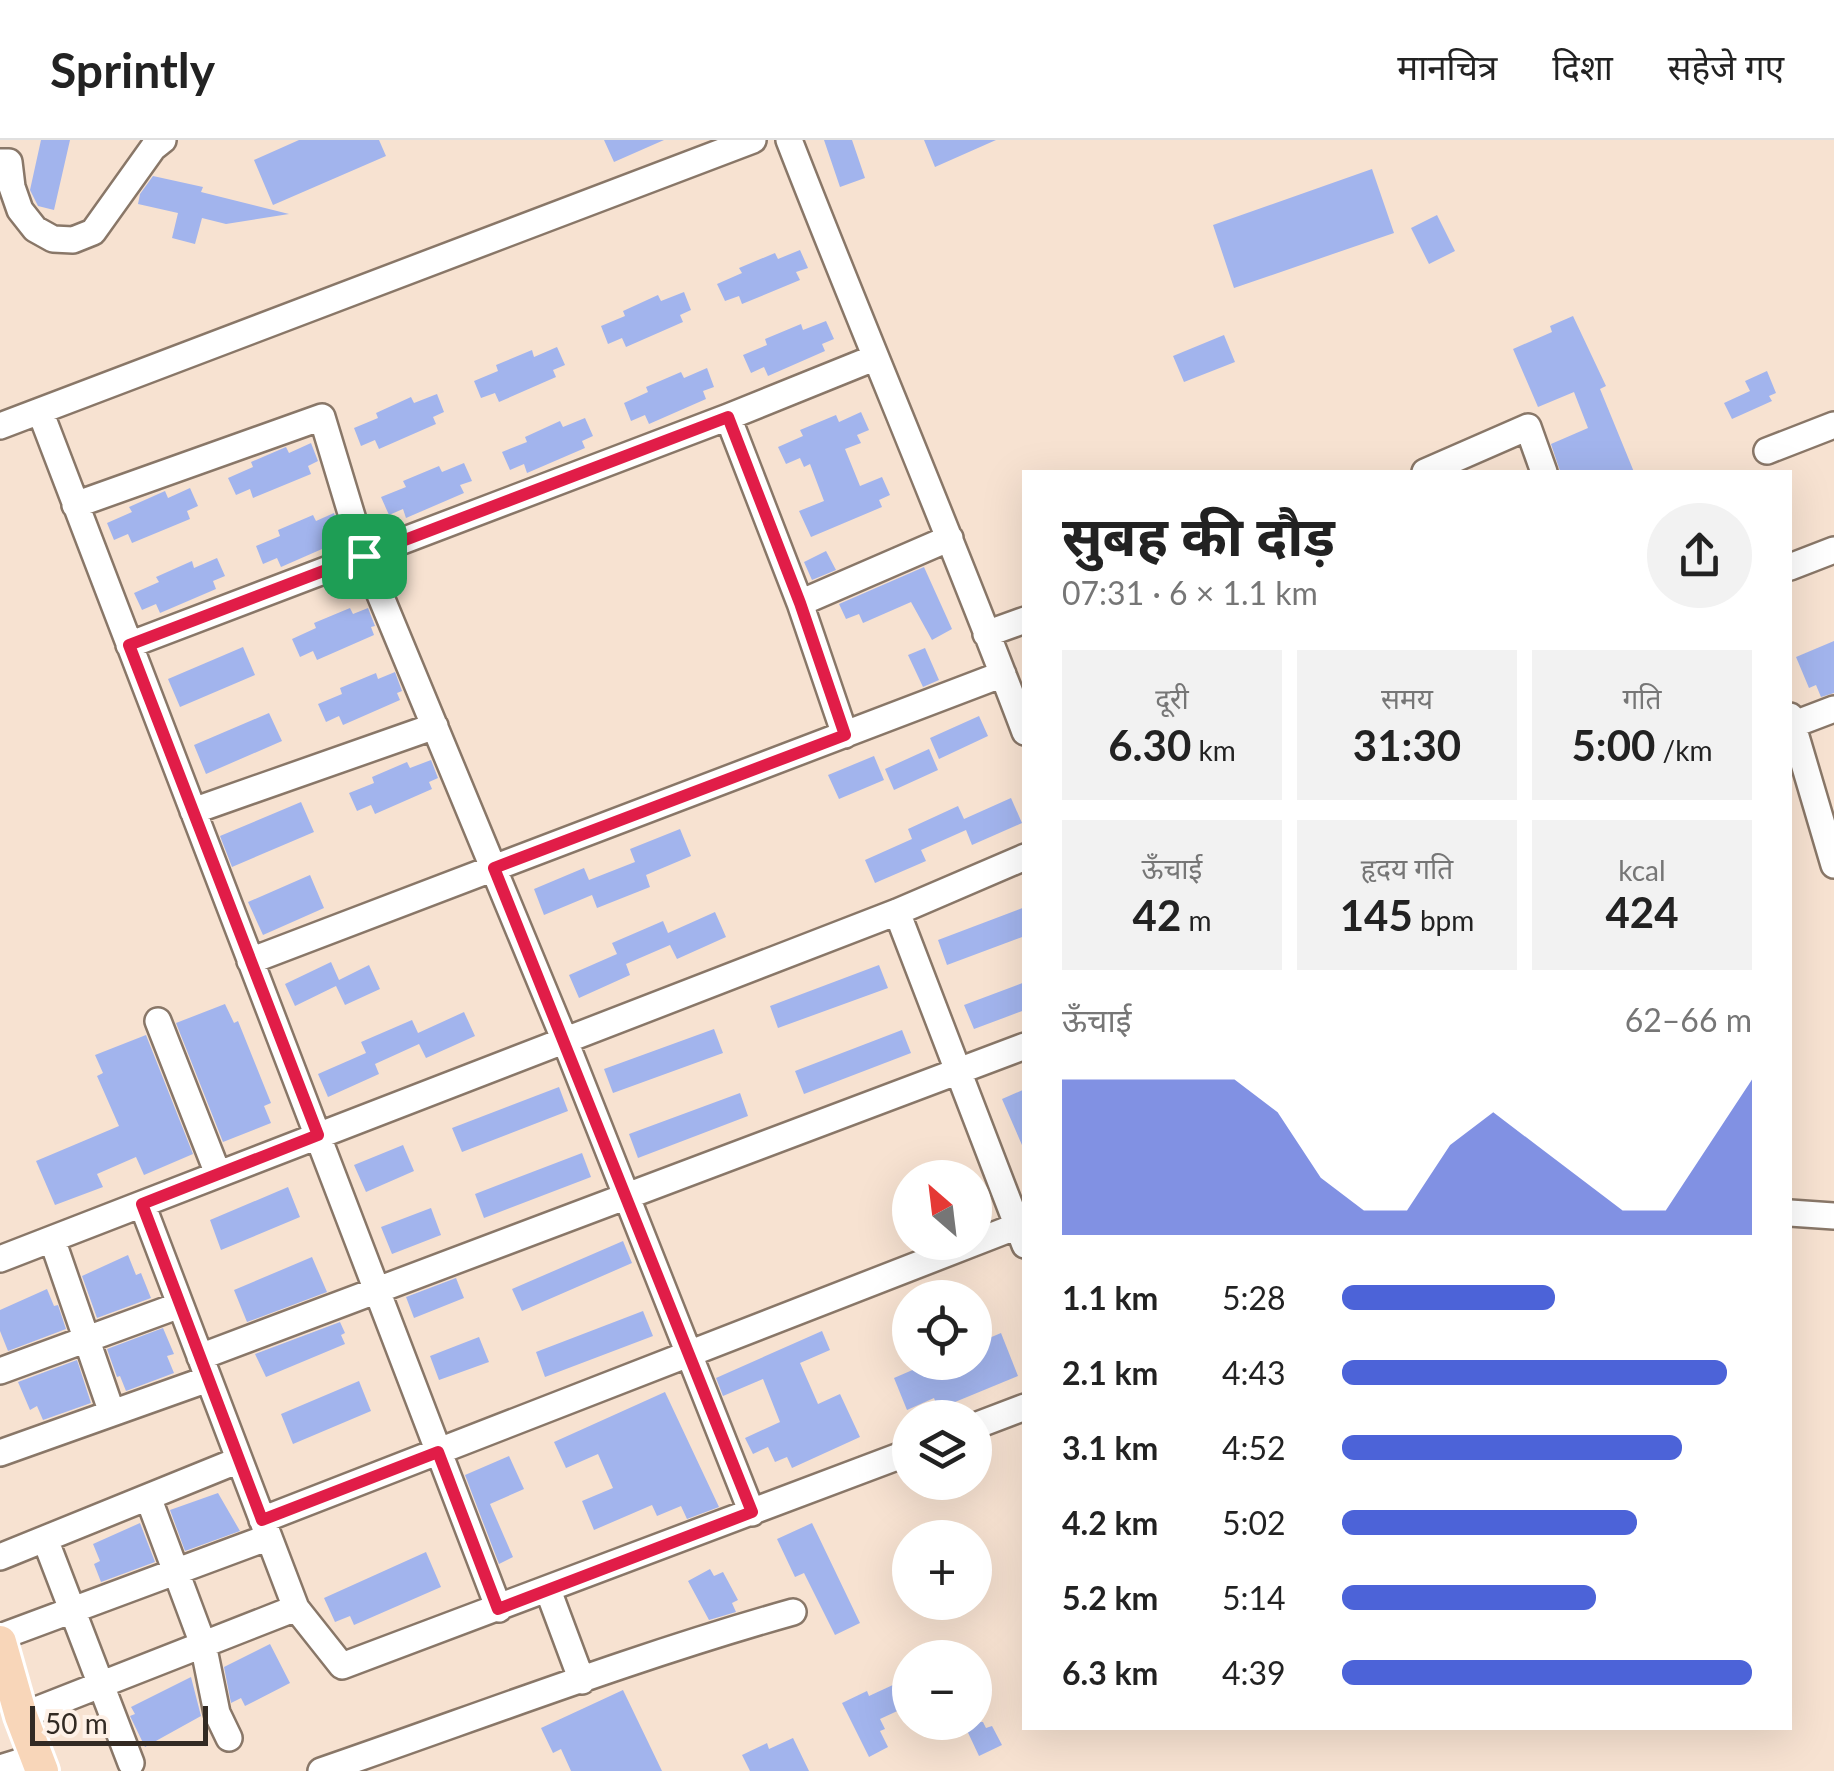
<!DOCTYPE html>
<html lang="hi">
<meta charset="utf-8">
<style>
:root{--surface:#fff;--page:#f2f2f2;--text:#222;--muted:#767676;--line:#e0e0e0;--accent:#4c63d8}
body{margin:0;font-family:Lato,"Noto Sans Devanagari",sans-serif;background:var(--page);color:var(--text);height:100vh;display:flex;flex-direction:column;font-size:38px;white-space:nowrap}
*{box-sizing:border-box;margin:0}
p{font-size:32px;color:var(--muted)}
.icon{flex:none;width:55px;height:55px;fill:none;stroke:currentColor;stroke-width:2;stroke-linecap:round;stroke-linejoin:round}
.map{position:relative;flex:1;overflow:hidden}
.panel{position:absolute;left:1022px;top:330px;width:770px;height:1260px;display:flex;flex-direction:column;background:var(--surface);border-radius:0px;box-shadow:0 10px 40px #0002}
.panel>*{flex:none}
.needle{width:65px;rotate:332deg}
.controls{position:absolute;left:892px;top:1020px;display:grid;gap:20px}
.controls a{display:grid;place-items:center;width:100px;height:100px;border-radius:50%;background:var(--surface);box-shadow:0 10px 40px #0002;font-size:50px}
.scale{position:absolute;left:30px;bottom:25px;width:178px;box-sizing:border-box;padding-left:10px;border:5px solid #322a23;border-top:0;font-size:28px;line-height:35px;white-space:nowrap;color:#322a23;-webkit-text-stroke:8px #fef1e7;paint-order:stroke}
.pin{position:absolute;display:grid;place-items:center;width:85px;height:85px;color:#fff;margin:-42px;border-radius:20px;box-shadow:0 5px 15px #0006}
.round{display:grid;place-items:center;flex:none;width:105px;height:105px;border-radius:52px;background:var(--page)}
.head{display:flex;align-items:center;justify-content:space-between;height:170px;padding:0 40px}
h1{font-size:55px;font-weight:700;line-height:75px}
.figures{display:grid;grid-template-columns:repeat(3,1fr);gap:15px;height:170px;padding:10px 40px}
.figures div{display:grid;align-content:center;border-radius:0px;background:var(--page);text-align:center}
.figures b{font-size:42px;font-weight:700}
.figures small{font-size:28px;font-weight:400}
.figures p{font-size:28px}
.chart{height:280px;padding:20px 40px}
.chart p{display:flex;justify-content:space-between}
.chart svg{width:100%;height:180px;margin-top:10px;fill:var(--accent);opacity:.7}
ul{padding:0 40px;list-style:none;font-size:32px}
li{display:grid;grid-template-columns:160px 120px 1fr;align-items:center;height:75px}
li i{height:25px;border-radius:12px;background:var(--accent)}
header{display:flex;align-items:center;gap:60px;box-sizing:border-box;height:140px;padding:0 50px;background:var(--surface);border-bottom:2px solid var(--line)}
header strong{font-size:48px}
nav{display:flex;gap:55px;margin-inline-start:auto;font-size:35px}
.map>svg:first-child{display:block}
</style>
<header>
<strong>Sprintly</strong>
<nav><a>मानचित्र</a><a>दिशा</a><a>सहेजे गए</a></nav>
</header>
<div class="map">
<svg width="1834" height="1631" viewBox="0 0 1834 1631">
<rect width="100%" height="100%" fill="#f7e2d1"/>
<path fill="#a2b4ed" d="M 41,0 L 70,0 L 54,70 L 38,66 L 30,50 Z
M 299,0 L 379,0 L 386,16 L 273,65 L 254,20 Z
M 604,0 L 664,0 L 614,22 Z
M 824,0 L 852,0 L 865,38 L 840,47 Z
M 924,0 L 996,0 L 935,27 Z
M 1372,29 L 1394,93 L 1234,148 L 1213,85 Z
M 153,36 L 203,47 L 201,52 L 289,74 L 226,84 L 202,78 L 195,104 L 172,98 L 178,73 L 138,64 L 140,54 Z
M 1437,75 L 1455,111 L 1429,124 L 1411,88 Z
M 800,110 L 808,128 L 796,132 L 800,140 L 742,164 L 739,156 L 725,161 L 717,144 L 742,133 L 739,128 L 775,113 L 778,119 Z
M 684,152 L 691,170 L 680,175 L 683,182 L 626,207 L 622,198 L 608,204 L 601,186 L 625,176 L 623,171 L 658,155 L 661,161 Z
M 1573,176 L 1606,246 L 1600,249 L 1634,332 L 1560,331 L 1551,304 L 1588,288 L 1574,252 L 1538,267 L 1513,209 L 1552,192 L 1550,186 Z
M 826,181 L 834,199 L 822,204 L 825,211 L 768,236 L 764,227 L 751,233 L 743,215 L 767,205 L 765,199 L 801,184 L 803,190 Z
M 1224,195 L 1235,222 L 1184,242 L 1173,216 Z
M 557,207 L 565,225 L 553,230 L 556,237 L 499,262 L 495,253 L 481,258 L 474,241 L 498,231 L 496,225 L 532,210 L 534,217 Z
M 707,228 L 714,247 L 703,251 L 706,259 L 649,284 L 645,275 L 631,281 L 624,263 L 648,252 L 646,247 L 681,232 L 684,238 Z
M 1767,231 L 1776,253 L 1769,256 L 1772,261 L 1732,279 L 1724,263 L 1750,251 L 1745,241 Z
M 437,254 L 444,272 L 433,277 L 436,284 L 379,309 L 375,300 L 361,306 L 354,288 L 378,278 L 376,273 L 411,257 L 414,263 Z
M 861,272 L 869,290 L 857,295 L 861,303 L 845,309 L 860,346 L 882,337 L 890,355 L 879,360 L 882,367 L 811,397 L 799,371 L 824,361 L 810,324 L 804,327 L 800,318 L 786,324 L 778,307 L 803,296 L 800,290 L 836,275 L 839,282 Z
M 585,278 L 593,296 L 582,301 L 585,308 L 527,333 L 524,324 L 510,330 L 502,312 L 527,302 L 525,297 L 560,281 L 563,287 Z
M 311,303 L 318,321 L 308,326 L 311,334 L 253,358 L 250,349 L 236,355 L 228,338 L 253,327 L 251,322 L 286,307 L 289,313 Z
M 464,323 L 472,341 L 460,345 L 464,353 L 406,378 L 403,369 L 389,375 L 381,357 L 406,347 L 403,341 L 439,326 L 442,332 Z
M 190,348 L 198,366 L 187,371 L 190,379 L 132,403 L 128,394 L 114,400 L 107,383 L 132,372 L 129,367 L 165,351 L 168,358 Z
M 334,373 L 340,392 L 335,394 L 338,402 L 281,427 L 277,418 L 263,424 L 256,406 L 280,396 L 278,390 L 313,375 L 316,381 Z
M 826,411 L 836,430 L 812,440 L 804,422 Z
M 217,418 L 225,436 L 213,441 L 216,449 L 160,473 L 156,464 L 142,470 L 134,453 L 159,442 L 156,437 L 192,421 L 194,428 Z
M 924,427 L 952,489 L 932,500 L 911,462 L 863,483 L 859,474 L 846,479 L 839,464 Z
M 350,468 L 353,474 L 368,468 L 375,486 L 371,487 L 374,495 L 317,520 L 313,511 L 300,517 L 292,499 L 316,488 L 314,483 Z
M 1834,501 L 1834,553 L 1821,557 L 1816,545 L 1809,548 L 1796,517 Z
M 243,507 L 255,535 L 180,567 L 168,539 Z
M 925,508 L 939,540 L 923,547 L 908,515 Z
M 395,532 L 402,551 L 397,553 L 400,560 L 343,585 L 339,576 L 326,582 L 318,564 L 342,554 L 340,548 L 376,533 L 378,539 Z
M 269,573 L 282,601 L 206,634 L 194,605 Z
M 979,576 L 988,596 L 939,619 L 930,598 Z
M 929,609 L 938,630 L 894,650 L 885,629 Z
M 874,616 L 884,640 L 839,659 L 828,635 Z
M 431,620 L 438,638 L 429,642 L 432,649 L 375,674 L 371,665 L 357,671 L 349,653 L 374,643 L 372,637 L 407,622 L 410,628 Z
M 1011,658 L 1022,683 L 972,705 L 966,690 L 921,710 L 926,721 L 875,743 L 865,720 L 912,699 L 908,689 L 958,666 L 964,679 Z
M 301,662 L 314,692 L 232,727 L 220,696 Z
M 680,689 L 691,716 L 646,735 L 650,747 L 597,768 L 592,755 L 544,775 L 534,749 L 584,728 L 589,740 L 635,722 L 630,709 Z
M 310,735 L 324,768 L 263,795 L 248,762 Z
M 1025,767 L 1025,796 L 947,825 L 938,800 Z
M 715,772 L 726,797 L 677,819 L 670,805 L 626,824 L 630,835 L 579,858 L 569,835 L 617,814 L 612,803 L 663,781 L 668,793 Z
M 331,822 L 339,840 L 369,825 L 380,849 L 345,865 L 336,846 L 295,866 L 285,844 Z
M 879,825 L 888,848 L 778,888 L 770,866 Z
M 1025,842 L 1025,870 L 974,889 L 964,865 Z
M 225,864 L 234,883 L 238,881 L 271,963 L 264,966 L 271,983 L 223,1002 L 176,883 Z
M 464,872 L 475,896 L 426,918 L 419,904 L 375,924 L 379,934 L 328,957 L 318,934 L 366,913 L 361,902 L 412,880 L 418,893 Z
M 714,889 L 723,913 L 613,953 L 604,929 Z
M 902,890 L 911,913 L 804,954 L 795,931 Z
M 146,895 L 193,1014 L 144,1035 L 136,1017 L 97,1034 L 103,1047 L 55,1065 L 36,1021 L 119,986 L 97,936 L 103,933 L 95,915 Z
M 559,947 L 568,971 L 462,1012 L 452,988 Z
M 1025,949 L 1025,1012 L 1002,959 Z
M 740,953 L 748,976 L 638,1018 L 629,994 Z
M 403,1005 L 414,1031 L 366,1052 L 354,1025 Z
M 582,1013 L 591,1037 L 484,1078 L 475,1054 Z
M 288,1047 L 300,1077 L 221,1110 L 210,1080 Z
M 431,1068 L 441,1095 L 392,1114 L 381,1087 Z
M 623,1101 L 632,1123 L 522,1171 L 512,1149 Z
M 128,1115 L 136,1135 L 141,1133 L 151,1158 L 97,1178 L 82,1136 Z
M 312,1117 L 327,1152 L 247,1182 L 234,1150 Z
M 456,1138 L 464,1158 L 414,1178 L 406,1157 Z
M 47,1149 L 54,1166 L 58,1165 L 66,1189 L 8,1211 L 0,1191 L 0,1170 Z
M 643,1171 L 653,1196 L 545,1237 L 536,1212 Z
M 340,1182 L 345,1193 L 341,1195 L 345,1204 L 266,1237 L 255,1214 Z
M 163,1188 L 174,1214 L 167,1216 L 174,1233 L 126,1251 L 120,1236 L 117,1237 L 107,1209 Z
M 822,1191 L 830,1210 L 800,1223 L 818,1264 L 840,1254 L 860,1297 L 792,1328 L 787,1317 L 775,1322 L 768,1307 L 753,1314 L 745,1298 L 780,1282 L 763,1239 L 723,1256 L 716,1238 Z
M 1001,1193 L 1018,1236 L 938,1269 L 934,1258 L 907,1270 L 894,1238 L 931,1222 L 975,1222 L 975,1204 Z
M 479,1197 L 489,1222 L 439,1240 L 430,1216 Z
M 77,1220 L 91,1263 L 43,1280 L 37,1266 L 30,1270 L 18,1242 Z
M 359,1241 L 371,1271 L 293,1304 L 281,1274 Z
M 665,1252 L 719,1367 L 687,1379 L 681,1366 L 657,1376 L 652,1365 L 594,1390 L 582,1361 L 613,1348 L 598,1314 L 566,1328 L 554,1302 Z
M 509,1316 L 524,1349 L 490,1364 L 513,1417 L 499,1424 L 465,1335 Z
M 218,1353 L 240,1391 L 185,1411 L 170,1370 Z
M 140,1383 L 155,1422 L 101,1442 L 94,1424 L 100,1421 L 93,1404 Z
M 812,1383 L 860,1483 L 835,1495 L 804,1433 L 795,1437 L 777,1399 Z
M 426,1412 L 441,1447 L 354,1485 L 350,1476 L 335,1482 L 324,1458 Z
M 710,1429 L 714,1436 L 723,1432 L 738,1460 L 732,1463 L 736,1472 L 709,1480 L 688,1441 Z
M 270,1504 L 290,1543 L 245,1566 L 241,1558 L 231,1563 L 224,1527 Z
M 191,1537 L 201,1576 L 145,1607 L 130,1576 L 135,1574 L 131,1567 Z
M 895,1544 L 906,1567 L 880,1579 L 885,1589 L 880,1591 L 888,1607 L 869,1617 L 842,1563 L 867,1551 L 869,1556 Z
M 623,1550 L 662,1631 L 571,1631 L 561,1609 L 553,1613 L 541,1588 Z
M 963,1582 L 983,1582 L 986,1588 L 992,1586 L 1002,1605 L 979,1616 Z
M 793,1598 L 809,1631 L 750,1631 L 742,1615 L 767,1603 L 769,1609 Z"/>
<g fill="none" stroke-linecap="round" stroke-linejoin="round">
<g stroke="#897768" stroke-width="30">
<path id="minor" d="M 789,0 C 866,198 950,393 1025,592
M 0,22 L 9,22 L 12,47 L 20,70 L 35,89 L 53,99 L 73,100 L 93,92 L 153,8 L 163,0
M 40,271 L 499,1469
M 728,277 L 800,463 L 845,595
M 0,286 L 753,0
M 1767,311 L 1834,285
M 1425,332 L 1528,287 L 1544,332
M 75,365 L 322,277 L 364,416 L 565,901 L 752,1373
M 1790,427 L 1834,410
M 800,463 L 950,398
M 986,494 L 1025,480
M 129,505 L 728,277 L 874,218
M 1790,576 L 1834,725
M 1792,585 L 1834,569
M 193,671 L 435,586
M 897,772 L 1025,1105
M 250,821 L 1003,534
M 158,881 L 218,1034
M 142,1064 L 897,772 L 1025,717
M 1790,1073 L 1834,1076
M 52,1099 L 112,1273
M 0,1119 L 142,1064 L 296,1468 L 21,1576
M 200,1217 L 1025,906
M 0,1231 L 180,1165
M 975,1286 L 1025,1267
M 0,1313 L 208,1239
M 148,1357 L 203,1504 L 217,1573 L 229,1598
M 262,1380 L 1025,1083
M 45,1399 L 131,1623
M 0,1417 L 239,1320
M 548,1450 L 582,1541
M 296,1468 L 342,1526 L 910,1312
M 0,1497 L 269,1397
M 0,1628 L 36,1617
M 321,1631 C 478,1577 633,1517 793,1472"/>
</g>
<g stroke="#fff" stroke-width="38">
<path id="major" d="M 0,1502 L 21,1576 L 42,1631"/>
</g>
<use href="#minor" stroke="#fff" stroke-width="25"/>
<use href="#major" stroke="#f8d6b9" stroke-width="32"/>
</g>
<g fill="none" stroke-linecap="round" stroke-linejoin="round">
<g stroke="#fff" stroke-width="20">
<path id="route" d="M 728,277 L 800,463 L 845,595 L 494,728 L 752,1372 L 498,1469 L 438,1312 L 262,1380 L 142,1064 L 318,995 L 129,505 Z"/>
</g>
<use href="#route" stroke="#e11d48" stroke-width="12"/>
</g>
</svg>
<div class="controls">
<a><svg class="needle" viewBox="-14 -14 28 28"><path d="M0-13l5 13h-10z" fill="#e53935"/><path d="M0 13l5-13h-10z" fill="#767676"/></svg></a>
<a><svg class="icon" aria-label="locate" viewBox="0 0 24 24"><circle cx="12" cy="12" r="6"/><path d="M12 2v4M12 18v4M2 12h4M18 12h4"/></svg></a>
<a><svg class="icon" aria-label="layers" viewBox="0 0 24 24"><path d="M12 4l9 5-9 5-9-5zM3 14l9 5 9-5"/></svg></a>
<a>+</a>
<a>−</a>
</div>
<div class="scale">50 m</div>
<div class="pin" style="left:364px;top:416px;background:#1e9e55"><svg class="icon" aria-label="arrive" viewBox="0 0 24 24"><path d="M6 21V4h12l-3 4 3 4H6"/></svg></div>
<section class="panel">
<div class="head"><div><h1>सुबह की दौड़</h1><p>07:31 · 6 × 1.1 km</p></div><a class="round"><svg class="icon" aria-label="share" viewBox="0 0 24 24"><path d="M12 15V3M7 8l5-5 5 5M5 13v7h14v-7"/></svg></a></div>
<div class="figures">
<div><p>दूरी</p><b>6.30<small> km</small></b></div>
<div><p>समय</p><b>31:30</b></div>
<div><p>गति</p><b>5:00<small> /km</small></b></div>
</div>
<div class="figures">
<div><p>ऊँचाई</p><b>42<small> m</small></b></div>
<div><p>हृदय गति</p><b>145<small> bpm</small></b></div>
<div><p>kcal</p><b>424</b></div>
</div>
<div class="chart"><p><span>ऊँचाई</span>62–66 m</p>
<svg viewBox="0 0 160 44" preserveAspectRatio="none"><path d="M0 44V6L10 6L20 6L30 6L40 6L50 14L60 30L70 38L80 38L90 22L100 14L110 22L120 30L130 38L140 38L150 22L160 6V44z"/></svg>
</div>
<ul>
<li><b>1.1 km</b>5:28<i style="width:52%"></i></li>
<li><b>2.1 km</b>4:43<i style="width:94%"></i></li>
<li><b>3.1 km</b>4:52<i style="width:83%"></i></li>
<li><b>4.2 km</b>5:02<i style="width:72%"></i></li>
<li><b>5.2 km</b>5:14<i style="width:62%"></i></li>
<li><b>6.3 km</b>4:39<i style="width:100%"></i></li>
</ul>
</section>
</div>
